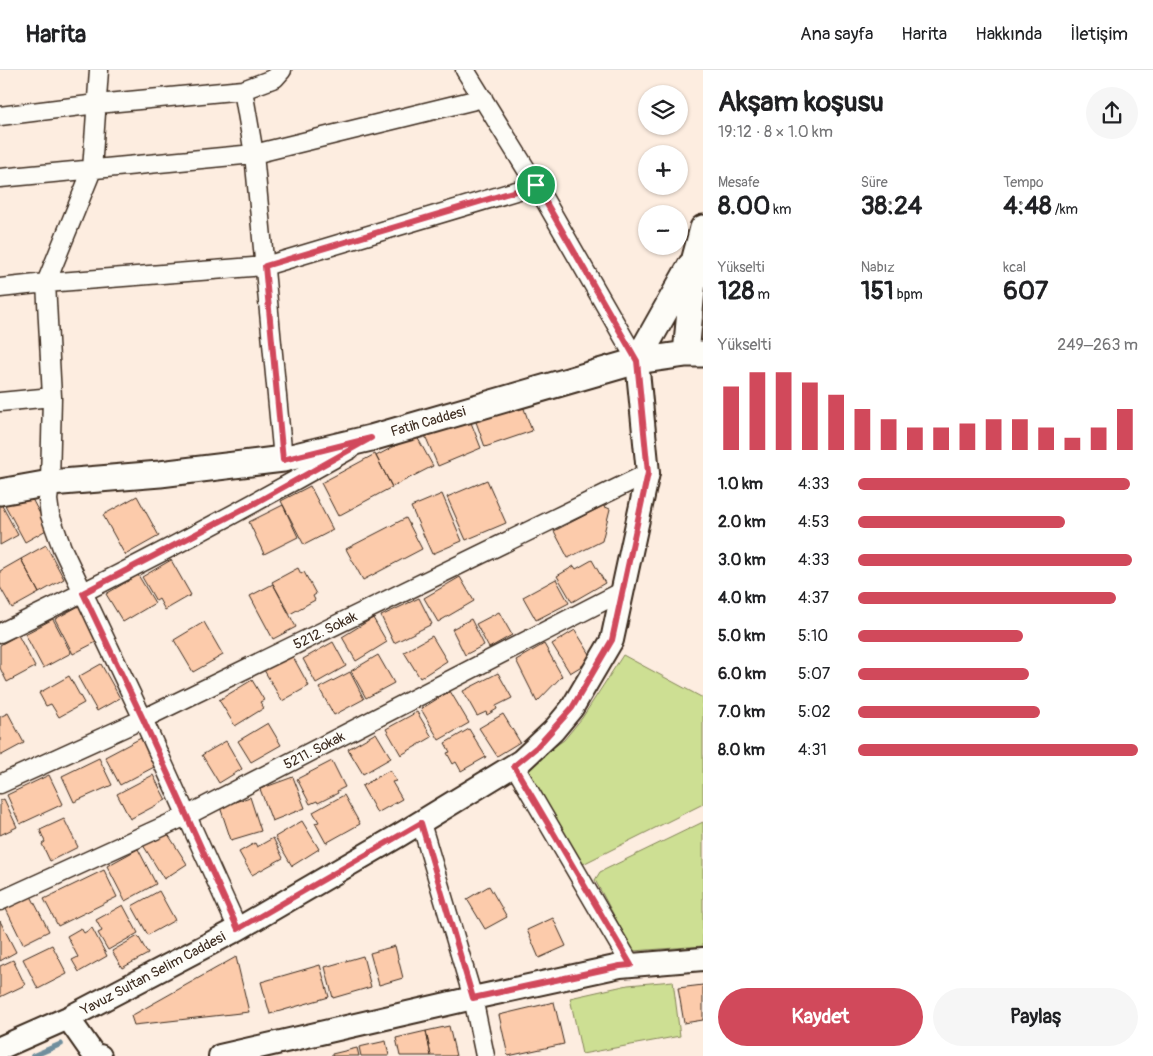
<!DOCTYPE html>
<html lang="tr">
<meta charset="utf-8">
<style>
:root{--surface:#fff;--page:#f6f6f6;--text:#202124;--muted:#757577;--line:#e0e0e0;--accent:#d1495b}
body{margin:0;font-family:Pangolin,sans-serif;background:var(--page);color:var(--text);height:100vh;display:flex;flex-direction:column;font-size:19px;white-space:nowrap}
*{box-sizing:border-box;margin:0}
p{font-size:16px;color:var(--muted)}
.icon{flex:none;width:28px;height:28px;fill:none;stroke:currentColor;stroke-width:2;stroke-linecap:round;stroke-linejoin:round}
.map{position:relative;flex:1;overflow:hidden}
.sheet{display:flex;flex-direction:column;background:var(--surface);width:450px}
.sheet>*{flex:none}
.controls{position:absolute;left:638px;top:15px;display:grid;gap:10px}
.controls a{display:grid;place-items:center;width:50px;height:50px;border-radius:50%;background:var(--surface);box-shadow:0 1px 4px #0004;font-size:25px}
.pin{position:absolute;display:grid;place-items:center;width:42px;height:42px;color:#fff;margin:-21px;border:2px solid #fff;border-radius:50%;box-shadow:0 1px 5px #0007}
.round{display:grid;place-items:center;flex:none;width:52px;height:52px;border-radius:26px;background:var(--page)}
.head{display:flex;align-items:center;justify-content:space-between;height:85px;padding:0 15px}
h1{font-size:28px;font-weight:800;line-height:38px}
.figures{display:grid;grid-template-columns:repeat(3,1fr);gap:8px;height:85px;padding:5px 15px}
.figures div{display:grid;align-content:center}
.figures b{font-size:25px;font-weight:800}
.figures small{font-size:14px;font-weight:400}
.figures p{font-size:14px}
.chart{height:140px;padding:10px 15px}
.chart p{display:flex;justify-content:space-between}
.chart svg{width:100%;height:90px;margin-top:5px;stroke:var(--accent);stroke-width:6}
.cta{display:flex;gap:10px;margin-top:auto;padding:10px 15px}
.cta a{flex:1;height:58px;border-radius:30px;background:var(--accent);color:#fff;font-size:20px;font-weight:800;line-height:58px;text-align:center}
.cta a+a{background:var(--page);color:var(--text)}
ul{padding:0 15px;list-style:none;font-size:16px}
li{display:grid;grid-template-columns:80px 60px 1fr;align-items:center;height:38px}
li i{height:12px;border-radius:6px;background:var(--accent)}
header{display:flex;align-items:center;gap:30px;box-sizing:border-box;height:70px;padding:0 25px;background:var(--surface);border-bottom:1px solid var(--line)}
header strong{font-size:24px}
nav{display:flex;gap:28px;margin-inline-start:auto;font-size:18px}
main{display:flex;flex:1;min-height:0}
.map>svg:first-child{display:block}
</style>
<header>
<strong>Harita</strong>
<nav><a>Ana sayfa</a><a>Harita</a><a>Hakkında</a><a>İletişim</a></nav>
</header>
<main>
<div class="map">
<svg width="703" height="986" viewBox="0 0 703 986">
<rect width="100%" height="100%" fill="#fdede0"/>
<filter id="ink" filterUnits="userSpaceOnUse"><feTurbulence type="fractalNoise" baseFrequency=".02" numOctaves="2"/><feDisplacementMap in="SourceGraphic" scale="10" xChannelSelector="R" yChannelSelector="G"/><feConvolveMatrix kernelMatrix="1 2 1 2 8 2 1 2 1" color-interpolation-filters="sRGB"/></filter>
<g filter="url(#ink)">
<path fill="#cddf93" stroke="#848458" d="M 623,585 L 703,628 L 703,734 L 581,795 L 524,697 L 564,670 L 582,648 Z
M 703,752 L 703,876 L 633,881 L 595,810 L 600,802 Z
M 673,911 L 680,966 L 582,984 L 570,928 L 628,915 Z"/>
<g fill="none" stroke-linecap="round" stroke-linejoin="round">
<path stroke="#6f8e9d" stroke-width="5.5" d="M 33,986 L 61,974"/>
</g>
<path fill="#fccbab" stroke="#3b2a1e" d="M 522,333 L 532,361 L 485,377 L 475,349 Z
M 468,345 L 481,378 L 438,396 L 424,363 Z
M 416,365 L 433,396 L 392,417 L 376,386 Z
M 375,384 L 392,417 L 338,446 L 321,413 Z
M 487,410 L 506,453 L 466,470 L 447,427 Z
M 310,416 L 333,460 L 304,475 L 281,431 Z
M 442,424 L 462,471 L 432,484 L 411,437 Z
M 22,426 L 31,427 L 48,459 L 25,472 L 5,435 Z
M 137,426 L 159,466 L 125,485 L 103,445 Z
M 0,432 L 18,465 L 0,475 Z
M 283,435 L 298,467 L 264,484 L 249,452 Z
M 603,436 L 610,439 L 602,471 L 568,488 L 554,461 Z
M 406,448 L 422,479 L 363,510 L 346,479 Z
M 46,475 L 64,509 L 39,523 L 21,489 Z
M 21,489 L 39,523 L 12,538 L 0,517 L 0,501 Z
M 171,490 L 191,525 L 165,540 L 159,529 L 156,531 L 142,507 Z
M 592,490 L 605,513 L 572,532 L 557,506 L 574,496 L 576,499 Z
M 298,498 L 301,504 L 304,502 L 316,524 L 313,526 L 315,530 L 290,544 L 272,512 Z
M 138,505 L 155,533 L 123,552 L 106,524 Z
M 460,507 L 474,531 L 438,552 L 424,528 Z
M 556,509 L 569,533 L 536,550 L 523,527 Z
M 273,514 L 296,557 L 273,569 L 250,526 Z
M 419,528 L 432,554 L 394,573 L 381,546 Z
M 79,536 L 98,571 L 73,584 L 55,549 Z
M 499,542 L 512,565 L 489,578 L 476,554 Z
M 373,548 L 387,572 L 356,591 L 342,567 Z
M 53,549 L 71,583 L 43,598 L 25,564 Z
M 471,549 L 484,575 L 465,585 L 452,559 Z
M 204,552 L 223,585 L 193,602 L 174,570 Z
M 575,560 L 593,589 L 570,603 L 552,574 Z
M 18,565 L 35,597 L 7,612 L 0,598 L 0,575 Z
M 432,566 L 447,591 L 420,608 L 404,582 Z
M 333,572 L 346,596 L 316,613 L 303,589 Z
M 544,574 L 562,606 L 537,632 L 516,590 Z
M 292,585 L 309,616 L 282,631 L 264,600 Z
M 378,585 L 394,613 L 366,628 L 351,601 Z
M 101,594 L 120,628 L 97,641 L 78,607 Z
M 350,602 L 364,629 L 334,645 L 319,618 Z
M 498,603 L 512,628 L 496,636 L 497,639 L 487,645 L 486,642 L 477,646 L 463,621 Z
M 69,606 L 84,633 L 59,647 L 51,634 L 46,636 L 39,623 Z
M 252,610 L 264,630 L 260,632 L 264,638 L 235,656 L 219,630 Z
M 450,621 L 469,653 L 439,670 L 421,639 Z
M 417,642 L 432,667 L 401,685 L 386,659 Z
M 8,643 L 24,673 L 0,686 L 0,647 Z
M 503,644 L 520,672 L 497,686 L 479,658 Z
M 268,653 L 281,675 L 251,692 L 238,671 Z
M 469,659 L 486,687 L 461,701 L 456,692 L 453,694 L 447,683 L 450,682 L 445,673 Z
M 376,663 L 391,688 L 363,704 L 348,679 Z
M 141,668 L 156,696 L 120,715 L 105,687 Z
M 226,671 L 242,699 L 219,713 L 202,685 Z
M 99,688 L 112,715 L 74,732 L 62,706 Z
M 332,691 L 345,717 L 337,721 L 338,723 L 318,733 L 317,731 L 310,734 L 297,709 Z
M 390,700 L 396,711 L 392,712 L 402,729 L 377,743 L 362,716 Z
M 49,705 L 63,734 L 20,754 L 7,725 Z
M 153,705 L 166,730 L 130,749 L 117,724 Z
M 293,707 L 305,738 L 272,751 L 260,719 Z
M 344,725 L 360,754 L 326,773 L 315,753 L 319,752 L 313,742 Z
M 250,727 L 261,761 L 231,770 L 220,737 Z
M 4,729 L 17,757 L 0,765 L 0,731 Z
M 64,749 L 78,777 L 50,791 L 42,774 L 45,772 L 40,760 Z
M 302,751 L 319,779 L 292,796 L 275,767 Z
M 166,761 L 187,794 L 164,809 L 143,775 Z
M 273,768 L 283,788 L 252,805 L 239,782 L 255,773 L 257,777 Z
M 138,779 L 156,814 L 125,831 L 107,796 Z
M 104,800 L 117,827 L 58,856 L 44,829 Z
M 489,816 L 507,847 L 485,859 L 467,829 Z
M 159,821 L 175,850 L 148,865 L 132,836 Z
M 31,826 L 49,861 L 23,874 L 6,839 Z
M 123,835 L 138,863 L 108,880 L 98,863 L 102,861 L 96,850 Z
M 553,848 L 566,876 L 539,888 L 527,860 Z
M 0,851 L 16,882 L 0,891 Z
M 81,858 L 84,863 L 92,858 L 107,886 L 79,902 L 72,890 L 78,887 L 67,866 Z
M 138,866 L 148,884 L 122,898 L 112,881 Z
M 52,875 L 67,904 L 38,919 L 23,889 Z
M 395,876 L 403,908 L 379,915 L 370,883 Z
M 363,886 L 371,917 L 333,928 L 325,897 Z
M 236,887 L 249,942 L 134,955 L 131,946 Z
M 13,890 L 25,915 L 0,927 L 0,896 Z
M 320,895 L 329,927 L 270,944 L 261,912 Z
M 703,915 L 703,950 L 684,953 L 678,918 Z
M 554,932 L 564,974 L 508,986 L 499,945 Z
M 449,956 L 456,986 L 431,986 L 426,961 Z
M 426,961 L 431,986 L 400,986 L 396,968 Z
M 386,971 L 389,986 L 361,986 L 359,977 Z
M 357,978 L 359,986 L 332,986 L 332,984 Z"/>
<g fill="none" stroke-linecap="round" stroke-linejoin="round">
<g stroke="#3b2a1e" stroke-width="21">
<path id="minor" d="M 99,0 L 92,100 L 46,213 L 52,327 L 50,413 L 48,430 L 50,445 L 62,478 L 143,649 L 238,859
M 282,0 L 275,8 L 243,20 L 254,84 L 283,389
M 465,0 L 536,115 L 637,291
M 0,46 L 97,34 L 243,20
M 0,108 L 254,84 L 483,28
M 0,218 L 46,213 L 265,196 L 536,115
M 0,332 L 52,327
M 0,563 C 119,506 236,444 351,379
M 514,695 L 631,895
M 0,714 L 143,649 L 648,403
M 421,753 L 473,928 L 485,986
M 0,831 L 186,746 L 623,521"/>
</g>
<g stroke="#3b2a1e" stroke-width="26">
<path id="tertiary" d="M 68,948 L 94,985 L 100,986
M 0,978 L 68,948 L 238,859 L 398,766 L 521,691 L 553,661 L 572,638 L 612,570 L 648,403 L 637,291
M 220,986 L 473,928 L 620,896 L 703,889"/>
</g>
<g stroke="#3b2a1e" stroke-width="29">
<path id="secondary" d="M 686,284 L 695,188 L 703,158
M 637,291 L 691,195
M 0,422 L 50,413 L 160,404 L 283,389 L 371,368 L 637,291 L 686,284 L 703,284"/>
</g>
<use href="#minor" stroke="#fdfcf7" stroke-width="18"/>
<use href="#tertiary" stroke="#fdfcf7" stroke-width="22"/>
<use href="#secondary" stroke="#fdfcf7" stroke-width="25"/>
</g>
</g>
<g fill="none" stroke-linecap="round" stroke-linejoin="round" filter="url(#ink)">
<g stroke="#fff" stroke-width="10">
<path id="route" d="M 536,115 L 637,291 L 648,403 L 612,570 L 572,638 L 537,677 L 514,696 L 631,895 L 620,896 L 473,928 L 421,753 L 238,859 L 143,649 L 83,523 L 257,432 L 371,368 L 283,390 L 265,196 Z"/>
</g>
<use href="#route" stroke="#d1495b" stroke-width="6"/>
</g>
<g text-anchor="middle" stroke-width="4" stroke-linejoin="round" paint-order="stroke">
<g font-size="14" fill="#3b2a1e" stroke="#fdfcf7">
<text transform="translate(428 351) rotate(-16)" y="5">Fatih Caddesi</text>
<text transform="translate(325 560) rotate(-26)" y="5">5212. Sokak</text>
<text transform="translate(314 680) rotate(-27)" y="5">5211. Sokak</text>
<text transform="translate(153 903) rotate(-28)" y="5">Yavuz Sultan Selim Caddesi</text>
</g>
</g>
</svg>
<div class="controls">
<a><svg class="icon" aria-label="layers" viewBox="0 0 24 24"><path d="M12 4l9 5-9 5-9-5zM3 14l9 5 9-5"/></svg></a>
<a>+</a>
<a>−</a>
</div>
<div class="pin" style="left:536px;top:115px;background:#1e9e55"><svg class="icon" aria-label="arrive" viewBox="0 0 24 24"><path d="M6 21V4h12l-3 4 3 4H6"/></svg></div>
</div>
<section class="sheet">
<div class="head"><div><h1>Akşam koşusu</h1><p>19:12 · 8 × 1.0 km</p></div><a class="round"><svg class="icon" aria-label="share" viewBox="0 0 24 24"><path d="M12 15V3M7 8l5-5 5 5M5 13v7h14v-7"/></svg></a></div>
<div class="figures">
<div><p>Mesafe</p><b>8.00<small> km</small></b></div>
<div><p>Süre</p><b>38:24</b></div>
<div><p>Tempo</p><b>4:48<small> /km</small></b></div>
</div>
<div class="figures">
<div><p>Yükselti</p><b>128<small> m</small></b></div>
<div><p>Nabız</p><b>151<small> bpm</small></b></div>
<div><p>kcal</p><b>607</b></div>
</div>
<div class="chart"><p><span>Yükselti</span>249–263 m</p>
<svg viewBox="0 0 160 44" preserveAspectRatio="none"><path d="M5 44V13M15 44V6M25 44V6M35 44V11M45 44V17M55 44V24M65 44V29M75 44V33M85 44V33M95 44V31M105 44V29M115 44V29M125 44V33M135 44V38M145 44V33M155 44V24"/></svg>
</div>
<ul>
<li><b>1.0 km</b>4:33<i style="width:97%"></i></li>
<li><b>2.0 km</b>4:53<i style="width:74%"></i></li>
<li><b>3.0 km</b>4:33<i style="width:98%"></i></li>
<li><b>4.0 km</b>4:37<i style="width:92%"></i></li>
<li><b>5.0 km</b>5:10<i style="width:59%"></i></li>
<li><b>6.0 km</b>5:07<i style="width:61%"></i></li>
<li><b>7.0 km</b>5:02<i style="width:65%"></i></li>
<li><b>8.0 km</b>4:31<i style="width:100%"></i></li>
</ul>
<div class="cta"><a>Kaydet</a><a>Paylaş</a></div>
</section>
</main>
